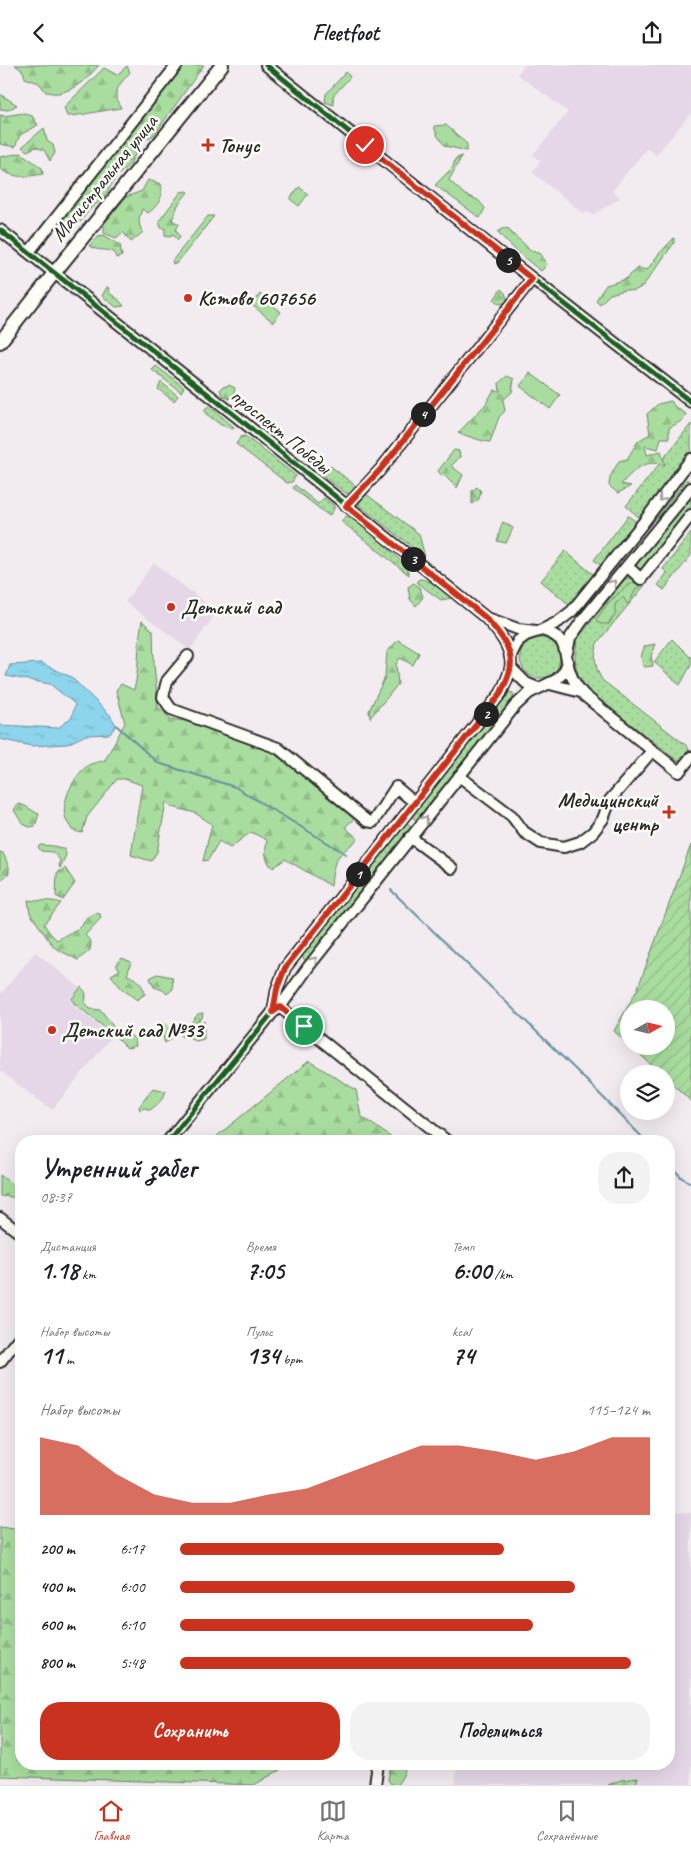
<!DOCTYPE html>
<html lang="ru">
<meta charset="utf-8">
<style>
:root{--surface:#fff;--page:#f2f2f2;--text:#202124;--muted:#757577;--line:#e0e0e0;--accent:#c8321e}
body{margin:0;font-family:Caveat,sans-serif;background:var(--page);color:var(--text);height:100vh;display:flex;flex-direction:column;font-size:19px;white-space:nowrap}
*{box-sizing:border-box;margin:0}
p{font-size:16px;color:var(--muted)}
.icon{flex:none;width:28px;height:28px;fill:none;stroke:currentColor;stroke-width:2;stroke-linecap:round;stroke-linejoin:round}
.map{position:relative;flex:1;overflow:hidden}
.panel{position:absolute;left:15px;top:1070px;width:660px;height:635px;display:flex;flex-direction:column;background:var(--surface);border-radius:20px;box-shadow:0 5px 20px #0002}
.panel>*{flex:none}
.needle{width:32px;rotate:82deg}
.controls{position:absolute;left:620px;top:935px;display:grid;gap:10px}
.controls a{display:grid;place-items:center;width:55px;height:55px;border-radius:50%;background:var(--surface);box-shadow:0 5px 20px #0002;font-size:25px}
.pin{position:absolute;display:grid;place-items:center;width:42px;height:42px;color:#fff;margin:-21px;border:2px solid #fff;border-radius:50%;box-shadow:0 1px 5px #0007}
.km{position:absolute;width:25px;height:25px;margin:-12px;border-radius:50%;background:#222;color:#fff;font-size:14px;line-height:25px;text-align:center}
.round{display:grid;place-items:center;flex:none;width:52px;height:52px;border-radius:20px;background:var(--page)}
.overview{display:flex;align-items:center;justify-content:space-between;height:85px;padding:0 25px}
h1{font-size:28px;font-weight:600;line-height:38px}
.metrics{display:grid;grid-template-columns:repeat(3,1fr);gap:8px;height:85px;padding:5px 25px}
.metrics div{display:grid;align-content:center}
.metrics b{font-size:25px;font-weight:600}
.metrics small{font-size:14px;font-weight:400}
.metrics p{font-size:14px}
.chart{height:140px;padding:10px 25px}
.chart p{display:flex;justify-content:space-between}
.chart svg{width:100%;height:90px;margin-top:5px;fill:var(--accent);opacity:.7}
.button{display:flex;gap:10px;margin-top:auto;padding:10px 25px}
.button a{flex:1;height:58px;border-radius:20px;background:var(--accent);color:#fff;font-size:20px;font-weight:600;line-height:58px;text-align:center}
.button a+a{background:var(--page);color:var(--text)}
ul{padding:0 25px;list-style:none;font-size:16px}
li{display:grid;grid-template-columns:80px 60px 1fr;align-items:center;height:38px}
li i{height:12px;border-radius:6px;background:var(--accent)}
header{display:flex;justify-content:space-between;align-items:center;height:65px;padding:0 25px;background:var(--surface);font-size:22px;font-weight:600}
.dock{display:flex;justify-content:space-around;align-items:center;height:70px;border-top:1px solid var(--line);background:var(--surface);font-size:14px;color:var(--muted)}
.dock a{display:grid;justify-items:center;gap:2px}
.dock .selected{color:var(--accent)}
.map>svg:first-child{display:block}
</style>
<header><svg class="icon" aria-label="back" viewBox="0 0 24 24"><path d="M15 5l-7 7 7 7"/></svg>Fleetfoot<svg class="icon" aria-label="share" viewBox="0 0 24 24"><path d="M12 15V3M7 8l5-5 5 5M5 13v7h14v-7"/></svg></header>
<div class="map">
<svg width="691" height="1720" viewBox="0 0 691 1720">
<defs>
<pattern id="grass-dots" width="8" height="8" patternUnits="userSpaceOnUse" patternTransform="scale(1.25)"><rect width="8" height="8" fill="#a9dd9f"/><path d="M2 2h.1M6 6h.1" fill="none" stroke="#92be89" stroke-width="1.8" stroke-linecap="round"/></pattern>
<pattern id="forest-firs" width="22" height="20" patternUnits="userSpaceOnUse" patternTransform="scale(1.25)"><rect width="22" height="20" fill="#a9dd9f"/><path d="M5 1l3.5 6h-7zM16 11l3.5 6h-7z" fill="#92be89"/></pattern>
<pattern id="garden-furrows" width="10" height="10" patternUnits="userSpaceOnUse" patternTransform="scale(1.25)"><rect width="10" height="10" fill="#a9dd9f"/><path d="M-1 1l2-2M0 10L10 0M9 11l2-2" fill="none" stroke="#92be89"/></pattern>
<pattern id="water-ripples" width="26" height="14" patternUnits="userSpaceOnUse" patternTransform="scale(1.25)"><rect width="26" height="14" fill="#8cd5ec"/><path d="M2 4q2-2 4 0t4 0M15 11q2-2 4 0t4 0" fill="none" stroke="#79b7cb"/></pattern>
</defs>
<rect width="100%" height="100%" fill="#f2ebf0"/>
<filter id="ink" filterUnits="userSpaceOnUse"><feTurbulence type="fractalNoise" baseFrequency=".02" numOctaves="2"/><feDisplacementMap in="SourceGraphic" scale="10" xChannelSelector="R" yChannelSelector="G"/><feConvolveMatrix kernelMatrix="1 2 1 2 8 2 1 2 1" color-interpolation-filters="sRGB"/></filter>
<g filter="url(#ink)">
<path fill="#e5d7e7" d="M 525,0 L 691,0 L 691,48 L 656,90 L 647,83 L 612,126 L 620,133 L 593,150 L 587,146 L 584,149 L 532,107 L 541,96 L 533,90 L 568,47 L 517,9 Z
M 154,498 L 217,547 L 190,585 L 125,537 Z
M 35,887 L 85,927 L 76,942 L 112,971 L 52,1045 L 0,1006 L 0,930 Z
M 669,1446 L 691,1448 L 691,1720 L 455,1720 L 457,1699 L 669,1699 Z"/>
<path fill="url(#grass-dots)" stroke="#6a8465" d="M 156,301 L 184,322 L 181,327 L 152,305 Z
M 161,317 L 178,331 L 174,336 L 158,324 Z
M 209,341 L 234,362 L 233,364 L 221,360 L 205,348 L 205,344 Z
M 691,359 L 691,391 L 641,454 L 626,441 Z
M 245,371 L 296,411 L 292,417 L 287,418 L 236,379 L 241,372 Z
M 329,400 L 360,424 L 353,429 L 347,429 L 322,410 Z
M 295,420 L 318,439 L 324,433 L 334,441 L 334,444 L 329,451 L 293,423 Z
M 366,429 L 419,469 L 425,492 L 359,440 L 359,437 Z
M 691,431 L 691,447 L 641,509 L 638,506 L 636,500 Z
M 346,451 C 358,456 409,498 409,510 L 341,456 Z
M 628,451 L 638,458 L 603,502 L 594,495 Z
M 691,468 L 691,490 L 664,525 L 658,520 L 667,508 L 663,504 Z
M 565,486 L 595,511 L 571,541 L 541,516 Z
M 628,513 L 638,514 L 645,520 L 597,578 L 595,593 L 597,605 L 602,615 L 687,681 L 690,687 L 683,696 L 678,696 L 586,624 L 577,612 L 575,592 L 577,575 L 624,515 Z
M 419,514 C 431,514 444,526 452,533 L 441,535 L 416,517 Z
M520 593a20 20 0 1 1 40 0a20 20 0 1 1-40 0Z
M 672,574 L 691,593 L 691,600 L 680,620 L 654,597 Z
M 509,627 L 513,628 L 514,633 L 416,755 L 411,751 Z
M 406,757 L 412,762 L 306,896 L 301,891 Z"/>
<path fill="url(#forest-firs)" stroke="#6a8465" d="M 15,0 L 99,0 C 89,12 74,26 58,28 C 55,29 49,27 46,27 L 39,18 L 25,13 L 23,6 Z
M 181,0 L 204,0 L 154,70 L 139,78 L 137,86 L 130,99 L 116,112 L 104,133 L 91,143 L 80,157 L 63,168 L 56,158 Z
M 127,1 L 130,7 C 118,22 112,25 121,43 C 111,44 72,52 67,51 L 64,42 L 104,3 L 117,10 Z
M 346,7 L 350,12 L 333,31 L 334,40 L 325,37 L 326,29 Z
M 0,29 L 17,40 L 8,45 L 0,44 Z
M 24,48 L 32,51 L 38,60 L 20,70 L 15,82 L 0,79 L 0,50 L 4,51 Z
M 446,60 L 467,79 L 467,86 L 445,81 L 437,70 L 434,61 Z
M 44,63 L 47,76 L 53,80 L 55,88 L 50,96 L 44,85 L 36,82 L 27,86 L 22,82 Z
M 21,88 L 42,103 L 43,109 C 26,112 15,114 0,104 L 0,92 Z
M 462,91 L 449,115 L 465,130 L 478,135 L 485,143 L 480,153 L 435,120 L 453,102 L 455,94 Z
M 148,115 L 161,119 C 164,132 158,141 148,148 L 142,144 C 139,153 137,158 143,167 L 131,177 L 123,167 L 116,173 L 104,168 L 104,159 L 126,132 L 142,126 Z
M 186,126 L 188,127 L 178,140 L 172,155 L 179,159 L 176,165 L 180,171 L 178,175 L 173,169 L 170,171 L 165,170 L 165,163 L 161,163 L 159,156 L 181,127 Z
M 208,151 L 214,151 L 177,198 L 173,199 L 172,196 Z
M 504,163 L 509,164 C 517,176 522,174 529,185 L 541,189 L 547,200 L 541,206 C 525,194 511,182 498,167 Z
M 104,170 L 120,180 L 122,191 L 116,193 L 114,187 C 105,183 99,187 89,181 L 98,171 Z
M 674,173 L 674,178 L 643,221 L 634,226 L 625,225 L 610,229 L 600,239 L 596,235 L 606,220 L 626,214 L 638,203 L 647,205 L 658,190 Z
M 107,222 L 109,223 L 108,227 L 118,234 L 124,241 L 116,242 L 102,231 Z
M 501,224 L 505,228 L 508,237 L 500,239 L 494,235 Z
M 507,311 L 514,314 L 512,327 L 503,335 L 505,346 L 499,352 L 490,377 L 483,376 L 458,368 L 485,340 L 494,325 L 500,326 L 499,318 Z
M 229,320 L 235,323 L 234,329 L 230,334 L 223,331 L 220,325 L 223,322 Z
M 671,336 L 675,342 L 686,349 L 683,355 L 669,363 L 669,373 L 661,373 L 658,384 L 645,381 L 647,390 L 661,386 L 665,400 C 643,394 636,404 621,419 L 631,421 L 618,428 L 609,421 L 610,412 L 619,396 L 627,394 L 638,376 L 650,369 L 647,349 L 658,339 Z
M 454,385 L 459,386 L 460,392 L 451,401 L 463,410 L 457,423 L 444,410 L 442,411 L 438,406 Z
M 687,414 L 690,418 L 658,456 L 654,455 Z
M 477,422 L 481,426 L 479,434 L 472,439 L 472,426 Z
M 503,457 L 513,463 L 506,478 L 497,476 C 500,470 499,463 503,457 Z
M 640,516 L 643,520 L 636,524 L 628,540 L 623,532 L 615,539 L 615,550 L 609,559 L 600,559 L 596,555 L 608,538 L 628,520 Z
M 414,518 L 420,523 L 423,532 L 416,541 L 410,534 L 408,522 Z
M 142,556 L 153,566 L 154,599 L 158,642 L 171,654 L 187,656 L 274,684 L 355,753 L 345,762 L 358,774 C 336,793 334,791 331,821 L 285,794 L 273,803 C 264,795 265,787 267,775 L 251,767 L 230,783 L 219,776 L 208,795 L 203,796 L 212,759 L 195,748 L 173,742 L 166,737 L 157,787 L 151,796 L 131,790 L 142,720 L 125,714 L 117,714 L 87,752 L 82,768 L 72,765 C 70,761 66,756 65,751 C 61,736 75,710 87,701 C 91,698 100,697 105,695 L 125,658 L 116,625 L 121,619 L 134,625 C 140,602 137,579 142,556 Z
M 398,575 L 419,588 L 413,600 L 400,593 L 396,599 L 398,619 L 370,653 L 369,646 L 385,612 L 387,587 Z
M 655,579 L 651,591 L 653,601 L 644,602 C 640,594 641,589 645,581 Z
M 18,739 C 27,740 31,746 39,749 L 35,761 L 29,762 L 22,758 L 14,745 Z
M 40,780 L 54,781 L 65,784 L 66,790 L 60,803 L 59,801 L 60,795 L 53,787 L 41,786 L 38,782 Z
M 0,787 L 3,788 L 9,802 L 9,808 L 0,816 Z
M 65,803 L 75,818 L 63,835 L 56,831 L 57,808 Z
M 28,835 C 39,837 50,834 61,838 L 44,859 L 49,867 L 57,875 L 82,861 L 86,853 L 96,848 L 100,849 L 101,853 L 85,870 L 91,877 L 90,885 L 78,895 L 55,883 L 48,874 L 30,848 Z
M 122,893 L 131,897 L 127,910 C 136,913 143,919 145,929 L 137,935 L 121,923 L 111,910 L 120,905 L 116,900 Z
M 157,909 L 172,912 L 173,924 L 167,929 L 163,925 L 154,922 L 150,913 Z
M 81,922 C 86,927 87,929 85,937 L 90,944 L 101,945 L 114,963 L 110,967 L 74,938 L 72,934 Z
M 203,948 L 202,953 L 184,972 L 181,971 L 198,949 Z
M 204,956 L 204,974 L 196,976 L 190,973 Z
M 161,958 C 170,960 170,965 171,974 L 165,978 L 162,969 L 156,960 Z
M 122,965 L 135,974 L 136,981 L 127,983 L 117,973 L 119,967 Z
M 309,996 L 356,1025 L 361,1051 L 396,1076 L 211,1076 Z
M 153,1023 L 166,1026 C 163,1035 158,1039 150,1045 L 145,1043 L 140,1045 L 139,1042 Z
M 0,1110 L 21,1126 L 21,1133 L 18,1136 L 12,1132 L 0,1131 Z
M 0,1462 L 21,1465 L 21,1699 L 290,1699 L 254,1720 L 0,1711 Z
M 391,1699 L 401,1699 L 405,1707 L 397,1720 L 392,1720 L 388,1715 Z
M 638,1713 L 636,1718 L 632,1720 L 608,1720 L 621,1715 Z"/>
<path fill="url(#garden-furrows)" stroke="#6a8465" d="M 691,780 L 691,1036 L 666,1013 L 666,1009 L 661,1009 L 631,981 L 666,981 L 666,944 L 629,944 L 629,980 L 614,966 L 637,925 Z"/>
<path fill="#a9dd9f" stroke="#6a8465" d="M 299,122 L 308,129 L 299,141 L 290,134 Z
M 260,229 L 281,247 L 273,257 L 252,240 Z
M 530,308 L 560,330 L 550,344 L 520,321 Z"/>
<path fill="url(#water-ripples)" stroke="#65919f" d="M 41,598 L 71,612 L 110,650 L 116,660 L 110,669 L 86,670 L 67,679 L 31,681 L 0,674 L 0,660 L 58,663 L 72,652 L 75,639 L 50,619 L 6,611 L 10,600 Z"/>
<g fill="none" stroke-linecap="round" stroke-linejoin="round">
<path stroke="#65919f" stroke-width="2" d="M 116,660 L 158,698 L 235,722 L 346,789
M 391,825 L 578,1007 L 646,1076
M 669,1099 L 682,1113 L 691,1118"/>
<g stroke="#2b2b2b" stroke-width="14">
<path id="minor" d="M 266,0 L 498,187 L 691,337
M 0,165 L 237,352 L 485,552 C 498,566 515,585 510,605 C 508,613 504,621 501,628 L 285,903 L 277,924 L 273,947 L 168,1076
M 29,187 L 177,0
M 347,441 L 380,405 L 532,214
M 627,501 L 641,514 L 691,450
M 490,554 L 518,564 L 536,566
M 542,565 C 568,573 563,583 569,604 C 572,614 578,624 585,631 L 679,707 L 691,692
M 567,588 L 570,573 L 582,556 L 691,423
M 188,591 L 167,616 L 163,632 L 171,644 L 278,683 L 367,756 L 373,757 L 396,722 L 415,738
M 510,592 L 518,576 L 526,570 L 542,565 L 558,557 L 572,546 L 643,458 L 691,394
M 511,603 L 526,618 L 538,623
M 550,619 L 581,627
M 459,711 L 512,751 L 524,767 L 541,778 L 564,782 L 580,777 L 593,767 L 603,754 L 610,735 L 652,686
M 410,772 L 452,803
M 280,942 L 447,1076
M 273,947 L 280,942 L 309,901 L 515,641 L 529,628 L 556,615 L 564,607 L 568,597
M 0,1153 L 21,1169
M 0,1297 L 21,1270
M 375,1720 L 378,1699"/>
</g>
<g stroke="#2b2b2b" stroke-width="16">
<path id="major" d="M 0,277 L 55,207 L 222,0"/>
</g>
<use href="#minor" stroke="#fdfcf7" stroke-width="10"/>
<use href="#major" stroke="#fdfcf7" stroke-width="12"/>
<g stroke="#fdfcf7" stroke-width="8">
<path id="cycleway" d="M 266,0 L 498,187 L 691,337
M 0,165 L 237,352 L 485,552 C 498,566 515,585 510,605 C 508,613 504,621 501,628 L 285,903 L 277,924 L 273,947 L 168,1076"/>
</g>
<use href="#cycleway" stroke="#1b5e20" stroke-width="5"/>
</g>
<defs><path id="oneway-chevron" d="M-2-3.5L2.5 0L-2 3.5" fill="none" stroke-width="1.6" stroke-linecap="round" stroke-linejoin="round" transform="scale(1.25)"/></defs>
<g stroke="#9e9e9b">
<use href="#oneway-chevron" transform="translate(662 433) rotate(127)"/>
<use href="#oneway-chevron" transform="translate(613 518) rotate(-51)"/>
<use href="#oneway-chevron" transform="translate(425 754) rotate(-51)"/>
<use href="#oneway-chevron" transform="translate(314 895) rotate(-52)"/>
</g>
</g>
<g fill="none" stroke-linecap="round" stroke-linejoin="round" filter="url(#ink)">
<g stroke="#fff" stroke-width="10">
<path id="route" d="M 304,961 L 280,942 L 273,947 L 277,924 L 285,903 L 501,628 C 504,621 508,613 510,605 C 515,585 498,566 485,552 L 346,441 L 380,405 L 532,214 L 365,80"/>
</g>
<use href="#route" stroke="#c8321e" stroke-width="6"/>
</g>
<g fill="#c8321e" stroke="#fdfcf7" stroke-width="2">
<path d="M205.5 72.5h5v5h5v5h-5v5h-5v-5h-5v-5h5z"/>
<circle cx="188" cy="233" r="5"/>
<circle cx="171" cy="542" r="5"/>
<path d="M666.5 739.5h5v5h5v5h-5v5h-5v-5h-5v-5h5z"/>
<circle cx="52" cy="965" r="5"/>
</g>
<g text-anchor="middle" stroke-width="5" stroke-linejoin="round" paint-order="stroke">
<g font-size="21" font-weight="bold" fill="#2b2b2b" stroke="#fdfcf7" text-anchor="start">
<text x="219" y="87">Тонус</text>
<text x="198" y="240">Кстово 607656</text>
<text x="181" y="549">Детский сад</text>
<text x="658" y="742" text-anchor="end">Медицинский<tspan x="658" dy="24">центр</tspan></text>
<text x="62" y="972">Детский сад №33</text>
</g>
<g font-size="21" fill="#2b2b2b" stroke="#fdfcf7">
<text transform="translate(104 113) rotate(-51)" y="7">Магистральная улица</text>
<text transform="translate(281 366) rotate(39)" y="7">проспект Победы</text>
</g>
</g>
</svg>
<div class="controls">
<a><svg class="needle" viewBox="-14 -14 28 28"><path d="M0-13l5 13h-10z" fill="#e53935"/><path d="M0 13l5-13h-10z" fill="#757577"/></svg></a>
<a><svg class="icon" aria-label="layers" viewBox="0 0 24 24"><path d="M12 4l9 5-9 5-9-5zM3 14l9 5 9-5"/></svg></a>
</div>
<div class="pin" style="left:304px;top:961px;background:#1e9e55"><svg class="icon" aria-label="arrive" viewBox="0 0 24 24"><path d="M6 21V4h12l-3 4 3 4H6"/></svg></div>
<div class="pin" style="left:365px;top:80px;background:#d93025"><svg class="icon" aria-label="check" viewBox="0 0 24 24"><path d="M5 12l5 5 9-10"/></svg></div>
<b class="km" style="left:358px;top:809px">1</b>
<b class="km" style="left:486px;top:649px">2</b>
<b class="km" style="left:413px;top:494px">3</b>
<b class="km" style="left:423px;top:349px">4</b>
<b class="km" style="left:508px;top:195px">5</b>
<section class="panel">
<div class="overview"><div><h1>Утренний забег</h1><p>08:37</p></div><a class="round"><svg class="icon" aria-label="share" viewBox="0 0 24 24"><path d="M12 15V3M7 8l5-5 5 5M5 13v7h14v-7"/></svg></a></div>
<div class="metrics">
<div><p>Дистанция</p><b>1.18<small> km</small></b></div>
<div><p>Время</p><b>7:05</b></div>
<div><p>Темп</p><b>6:00<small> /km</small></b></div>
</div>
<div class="metrics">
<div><p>Набор высоты</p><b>11<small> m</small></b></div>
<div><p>Пульс</p><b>134<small> bpm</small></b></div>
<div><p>kcal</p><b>74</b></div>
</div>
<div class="chart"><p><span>Набор высоты</span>115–124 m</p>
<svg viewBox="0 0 160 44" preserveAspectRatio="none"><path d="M0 44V6L10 10L20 24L30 34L40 38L50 38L60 34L70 31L80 24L90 17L100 10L110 10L120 13L130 17L140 13L150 6L160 6V44z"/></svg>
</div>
<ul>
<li><b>200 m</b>6:17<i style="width:69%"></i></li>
<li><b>400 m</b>6:00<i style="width:84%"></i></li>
<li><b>600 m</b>6:10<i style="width:75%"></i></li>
<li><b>800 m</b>5:48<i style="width:96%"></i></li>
</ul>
<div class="button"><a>Сохранить</a><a>Поделиться</a></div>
</section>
</div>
<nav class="dock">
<a class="selected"><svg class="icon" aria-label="home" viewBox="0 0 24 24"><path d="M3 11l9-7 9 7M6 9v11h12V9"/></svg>Главная</a>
<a><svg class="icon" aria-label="map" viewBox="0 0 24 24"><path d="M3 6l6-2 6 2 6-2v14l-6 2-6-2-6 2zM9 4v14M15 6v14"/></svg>Карта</a>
<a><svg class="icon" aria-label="saved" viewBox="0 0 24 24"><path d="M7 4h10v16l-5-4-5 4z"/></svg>Сохранённые</a>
</nav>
